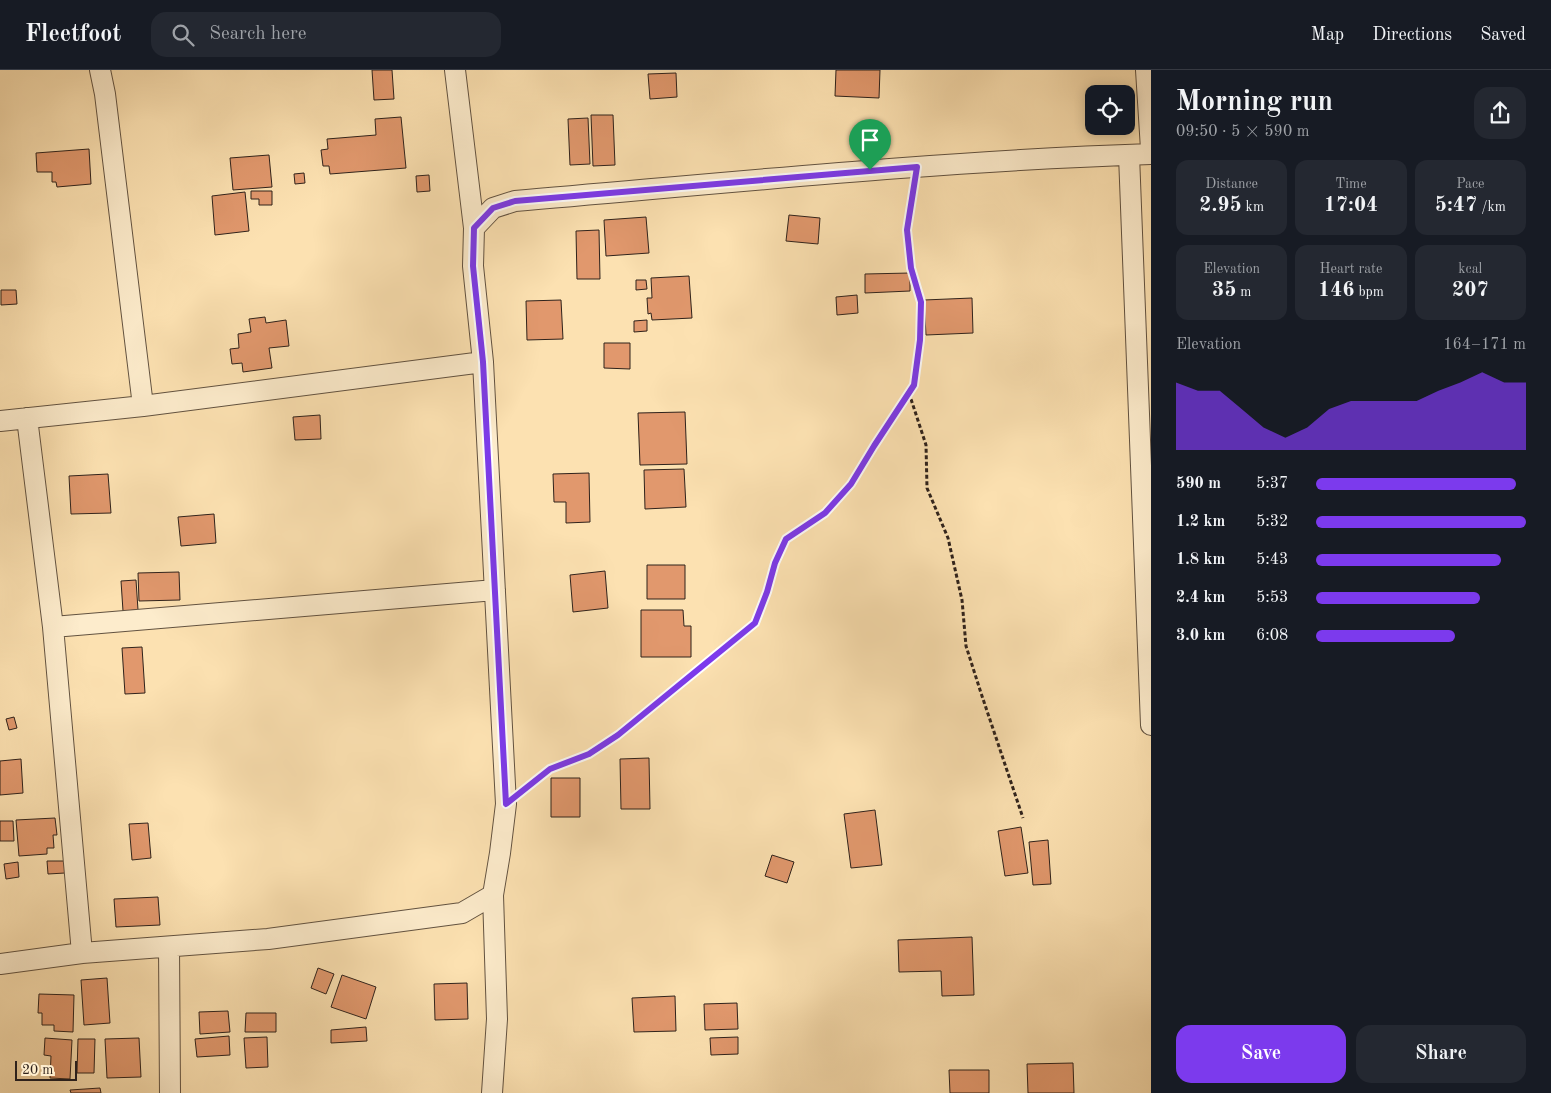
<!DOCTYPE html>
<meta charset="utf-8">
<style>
:root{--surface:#171b24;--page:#242831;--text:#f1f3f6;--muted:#9ea1a6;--line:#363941;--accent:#7c3aed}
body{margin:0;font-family:"Old Standard TT",serif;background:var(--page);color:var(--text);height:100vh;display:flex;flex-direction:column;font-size:19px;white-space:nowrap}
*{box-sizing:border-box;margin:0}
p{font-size:16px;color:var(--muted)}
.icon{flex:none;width:28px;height:28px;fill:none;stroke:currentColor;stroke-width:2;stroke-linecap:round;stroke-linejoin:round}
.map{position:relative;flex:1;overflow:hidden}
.side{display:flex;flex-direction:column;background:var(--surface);width:400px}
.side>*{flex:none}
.controls{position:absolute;left:1085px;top:15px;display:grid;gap:10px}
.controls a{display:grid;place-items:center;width:50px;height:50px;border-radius:10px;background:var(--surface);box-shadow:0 2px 12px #0003;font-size:25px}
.scale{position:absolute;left:15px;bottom:12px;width:62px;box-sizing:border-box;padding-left:5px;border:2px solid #2f221b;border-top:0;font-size:14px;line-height:18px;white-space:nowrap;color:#2f221b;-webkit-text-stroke:4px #fdeccc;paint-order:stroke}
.pin{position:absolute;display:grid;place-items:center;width:42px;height:42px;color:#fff;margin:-51px -21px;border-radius:50% 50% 50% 0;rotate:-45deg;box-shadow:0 0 5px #0007}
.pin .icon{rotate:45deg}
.round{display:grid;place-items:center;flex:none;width:52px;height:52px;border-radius:15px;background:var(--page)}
.overview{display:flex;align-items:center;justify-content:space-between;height:85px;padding:0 25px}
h1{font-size:28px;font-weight:600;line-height:38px}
.stats{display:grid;grid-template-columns:repeat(3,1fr);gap:8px;height:85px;padding:5px 25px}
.stats div{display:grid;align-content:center;border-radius:12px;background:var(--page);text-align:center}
.stats b{font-size:21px;font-weight:600}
.stats small{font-size:14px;font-weight:400}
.stats p{font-size:14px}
.chart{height:140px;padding:10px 25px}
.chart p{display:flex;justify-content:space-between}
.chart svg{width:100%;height:90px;margin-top:5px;fill:var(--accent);opacity:.7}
.cta{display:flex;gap:10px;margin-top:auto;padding:10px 25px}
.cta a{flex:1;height:58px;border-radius:15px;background:var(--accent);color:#fff;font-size:20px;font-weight:600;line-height:58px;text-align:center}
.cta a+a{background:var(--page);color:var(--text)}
ul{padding:0 25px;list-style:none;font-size:16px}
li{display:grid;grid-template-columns:80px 60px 1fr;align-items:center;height:38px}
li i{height:12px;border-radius:6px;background:var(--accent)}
header{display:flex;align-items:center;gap:30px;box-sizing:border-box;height:70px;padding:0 25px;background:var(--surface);border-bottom:1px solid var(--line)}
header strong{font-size:24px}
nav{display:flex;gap:28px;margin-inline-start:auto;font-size:18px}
.search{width:350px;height:45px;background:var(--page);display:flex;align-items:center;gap:12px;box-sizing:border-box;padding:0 18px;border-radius:15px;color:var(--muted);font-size:19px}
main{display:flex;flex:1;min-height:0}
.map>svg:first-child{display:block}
</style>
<header>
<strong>Fleetfoot</strong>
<div class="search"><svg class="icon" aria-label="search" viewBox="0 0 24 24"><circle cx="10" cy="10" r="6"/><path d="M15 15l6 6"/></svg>Search here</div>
<nav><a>Map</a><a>Directions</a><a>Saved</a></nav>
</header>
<main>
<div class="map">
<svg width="1151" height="1023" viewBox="0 0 1151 1023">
<rect width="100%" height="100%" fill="#fce1b1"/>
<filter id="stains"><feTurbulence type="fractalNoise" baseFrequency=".004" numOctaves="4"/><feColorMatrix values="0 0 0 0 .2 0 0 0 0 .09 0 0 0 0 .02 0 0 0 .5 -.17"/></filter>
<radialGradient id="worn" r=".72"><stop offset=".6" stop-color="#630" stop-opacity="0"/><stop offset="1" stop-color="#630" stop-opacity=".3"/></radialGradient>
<path fill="#e1986d" stroke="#2f221b" d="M 372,0 L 392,0 L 394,29 L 374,30 Z
M 836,0 L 880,0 L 879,28 L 835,26 Z
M 676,3 L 677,27 L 650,29 L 648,4 Z
M 591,45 L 613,45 L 615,95 L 593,96 Z
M 401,47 L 406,98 L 330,104 L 329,96 L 323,96 L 321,80 L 328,79 L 327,69 L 376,65 L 375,49 Z
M 588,48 L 590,94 L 570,95 L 568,49 Z
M 89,79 L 91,114 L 57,117 L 56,112 L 52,112 L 52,102 L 37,102 L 36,83 Z
M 269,85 L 272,117 L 233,120 L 230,88 Z
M 304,103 L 305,113 L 295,114 L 294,104 Z
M 429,105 L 430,121 L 417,122 L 416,106 Z
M 251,121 L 272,121 L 272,135 L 259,135 L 259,129 L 251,129 Z
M 245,122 L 249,161 L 215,165 L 212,126 Z
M 789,145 L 820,148 L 818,174 L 786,171 Z
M 646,147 L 649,183 L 606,186 L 604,150 Z
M 599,160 L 600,209 L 577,209 L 576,161 Z
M 910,203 L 910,221 L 865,223 L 865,204 Z
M 689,206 L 692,248 L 652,250 L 651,243 L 648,244 L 647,228 L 652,228 L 651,208 Z
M 636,210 L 646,210 L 647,219 L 636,220 Z
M 1,220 L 16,220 L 17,234 L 1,235 Z
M 857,225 L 858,243 L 837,245 L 836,227 Z
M 972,228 L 973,263 L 926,265 L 924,230 Z
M 561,230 L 563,269 L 527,270 L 526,231 Z
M 265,247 L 266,253 L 286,250 L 289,276 L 269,278 L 272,298 L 243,302 L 242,293 L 232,294 L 230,279 L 239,278 L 238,264 L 251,262 L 249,249 Z
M 647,250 L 647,261 L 634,262 L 634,251 Z
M 604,273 L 630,273 L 630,299 L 604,298 Z
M 685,342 L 687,394 L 640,395 L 638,343 Z
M 320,345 L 321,369 L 295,370 L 293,347 Z
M 684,399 L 686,437 L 645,439 L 644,400 Z
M 589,403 L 590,452 L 566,453 L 566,432 L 554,432 L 553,404 Z
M 108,404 L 111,443 L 71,444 L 69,406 Z
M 214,444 L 216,473 L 181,476 L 178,447 Z
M 647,495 L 685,495 L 685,529 L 647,529 Z
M 605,501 L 608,538 L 573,542 L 570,505 Z
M 179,502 L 180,530 L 139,531 L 138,503 Z
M 136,510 L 138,540 L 123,541 L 121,511 Z
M 641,540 L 683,540 L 684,556 L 691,556 L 691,587 L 641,587 Z
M 142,577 L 145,623 L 125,624 L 122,578 Z
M 14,647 L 17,658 L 9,660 L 6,649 Z
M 649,688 L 650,739 L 621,739 L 620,689 Z
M 21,689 L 23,723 L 0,725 L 0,691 Z
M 551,708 L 580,708 L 580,747 L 551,747 Z
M 875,740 L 882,795 L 851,798 L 844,744 Z
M 55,748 L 57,765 L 53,765 L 54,778 L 47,778 L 47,784 L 19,786 L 16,750 Z
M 0,751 L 13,751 L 14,771 L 0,771 Z
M 148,753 L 151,788 L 132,790 L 129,754 Z
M 1021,757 L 1028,803 L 1005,806 L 998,761 Z
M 1048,770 L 1051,814 L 1033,815 L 1029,772 Z
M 772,785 L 794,792 L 787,813 L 765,806 Z
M 47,791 L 64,791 L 65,803 L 48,804 Z
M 18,792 L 19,807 L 6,809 L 4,794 Z
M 158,827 L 160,855 L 116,857 L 114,829 Z
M 972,867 L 974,925 L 942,926 L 941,901 L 899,902 L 898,870 Z
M 318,898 L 334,904 L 326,924 L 311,918 Z
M 342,905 L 376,917 L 366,949 L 331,937 Z
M 107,908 L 110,953 L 84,955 L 81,910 Z
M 467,913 L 468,949 L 435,950 L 434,914 Z
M 39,924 L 74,925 L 73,962 L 54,961 L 54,955 L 42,955 L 42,943 L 38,943 Z
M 675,926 L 676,961 L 634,962 L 632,928 Z
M 737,933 L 738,959 L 705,960 L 704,934 Z
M 228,941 L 230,962 L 200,964 L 199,942 Z
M 246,943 L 276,943 L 276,962 L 245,962 Z
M 366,957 L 367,971 L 331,973 L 331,960 Z
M 229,966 L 230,985 L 197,987 L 195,969 Z
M 267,967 L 268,997 L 246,998 L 244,968 Z
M 738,967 L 738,984 L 711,985 L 710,968 Z
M 45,968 L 72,970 L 70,1009 L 50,1008 L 51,986 L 44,985 Z
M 139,968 L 141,1007 L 107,1008 L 105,969 Z
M 78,969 L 95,969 L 94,1003 L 77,1003 Z
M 1073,993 L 1074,1023 L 1028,1023 L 1027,994 Z
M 949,1000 L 989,1000 L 989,1023 L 950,1023 Z
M 100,1018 L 101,1023 L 71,1023 L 70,1020 Z"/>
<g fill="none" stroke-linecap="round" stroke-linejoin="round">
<g stroke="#625240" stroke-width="22">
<path id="street" d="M 100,0 L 105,24 L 143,336
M 455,0 L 474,158
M 1146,0 L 1151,79
M 1129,85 L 1151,655
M 27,348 L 53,557 L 82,883
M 0,351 L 143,336 L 483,292
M 53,557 L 495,520
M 169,877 L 170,1023
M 0,894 L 82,883 L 268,869 L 462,843 L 493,825 L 500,783 L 506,734 L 483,292 L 473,196 L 474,158 L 493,138 L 515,131 C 727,113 939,91 1151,84
M 492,1023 L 497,949 L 493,825"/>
</g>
<path stroke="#2f221b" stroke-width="3" stroke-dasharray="4 2.5" stroke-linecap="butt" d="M 909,323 L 926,375 L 927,418 L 948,468 L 962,530 L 966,576 L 981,623 L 1023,748
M 526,718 L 550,699 L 589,684 L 618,665 L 755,553 L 767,522 L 775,493 L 786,469 L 825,443 L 851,414 L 874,375 L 914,315 L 920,270 L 921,232 L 911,198 L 907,160 L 914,116"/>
<use href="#street" stroke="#fdeccc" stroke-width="20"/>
</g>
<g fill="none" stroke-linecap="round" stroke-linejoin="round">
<g stroke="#fff" stroke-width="10">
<path id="route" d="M 917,97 L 907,160 L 911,198 L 921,232 L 920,270 L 914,315 L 874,376 L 851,414 L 825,443 L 786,469 L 775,493 L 767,522 L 755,553 L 618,665 L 589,684 L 550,699 L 506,734 L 483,292 L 473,196 L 474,158 L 493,138 L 515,131 Z"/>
</g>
<use href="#route" stroke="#7c3aed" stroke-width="6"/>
</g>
<rect width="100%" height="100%" filter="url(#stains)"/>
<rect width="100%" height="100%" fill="url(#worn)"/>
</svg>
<div class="controls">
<a><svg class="icon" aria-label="locate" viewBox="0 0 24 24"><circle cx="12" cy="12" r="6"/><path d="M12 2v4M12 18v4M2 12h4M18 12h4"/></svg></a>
</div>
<div class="scale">20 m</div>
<div class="pin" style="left:870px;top:100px;background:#1e9e55"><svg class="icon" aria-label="arrive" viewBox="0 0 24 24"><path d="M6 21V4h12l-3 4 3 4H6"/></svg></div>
</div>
<section class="side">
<div class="overview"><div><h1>Morning run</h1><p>09:50 · 5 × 590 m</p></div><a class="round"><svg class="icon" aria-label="share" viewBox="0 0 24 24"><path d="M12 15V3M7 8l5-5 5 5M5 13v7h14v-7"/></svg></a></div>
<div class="stats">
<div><p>Distance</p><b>2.95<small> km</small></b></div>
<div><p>Time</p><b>17:04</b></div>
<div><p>Pace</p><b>5:47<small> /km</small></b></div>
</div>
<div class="stats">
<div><p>Elevation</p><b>35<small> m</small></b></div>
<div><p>Heart rate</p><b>146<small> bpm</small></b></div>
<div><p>kcal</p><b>207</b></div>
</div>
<div class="chart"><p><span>Elevation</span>164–171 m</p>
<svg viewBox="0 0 160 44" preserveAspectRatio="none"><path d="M0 44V11L10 15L20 15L30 24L40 33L50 38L60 33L70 24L80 20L90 20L100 20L110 20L120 15L130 11L140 6L150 11L160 11V44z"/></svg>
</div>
<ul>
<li><b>590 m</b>5:37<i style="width:95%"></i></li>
<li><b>1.2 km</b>5:32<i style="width:100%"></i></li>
<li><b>1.8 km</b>5:43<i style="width:88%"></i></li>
<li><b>2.4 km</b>5:53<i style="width:78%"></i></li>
<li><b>3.0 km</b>6:08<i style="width:66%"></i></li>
</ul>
<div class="cta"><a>Save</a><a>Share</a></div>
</section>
</main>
